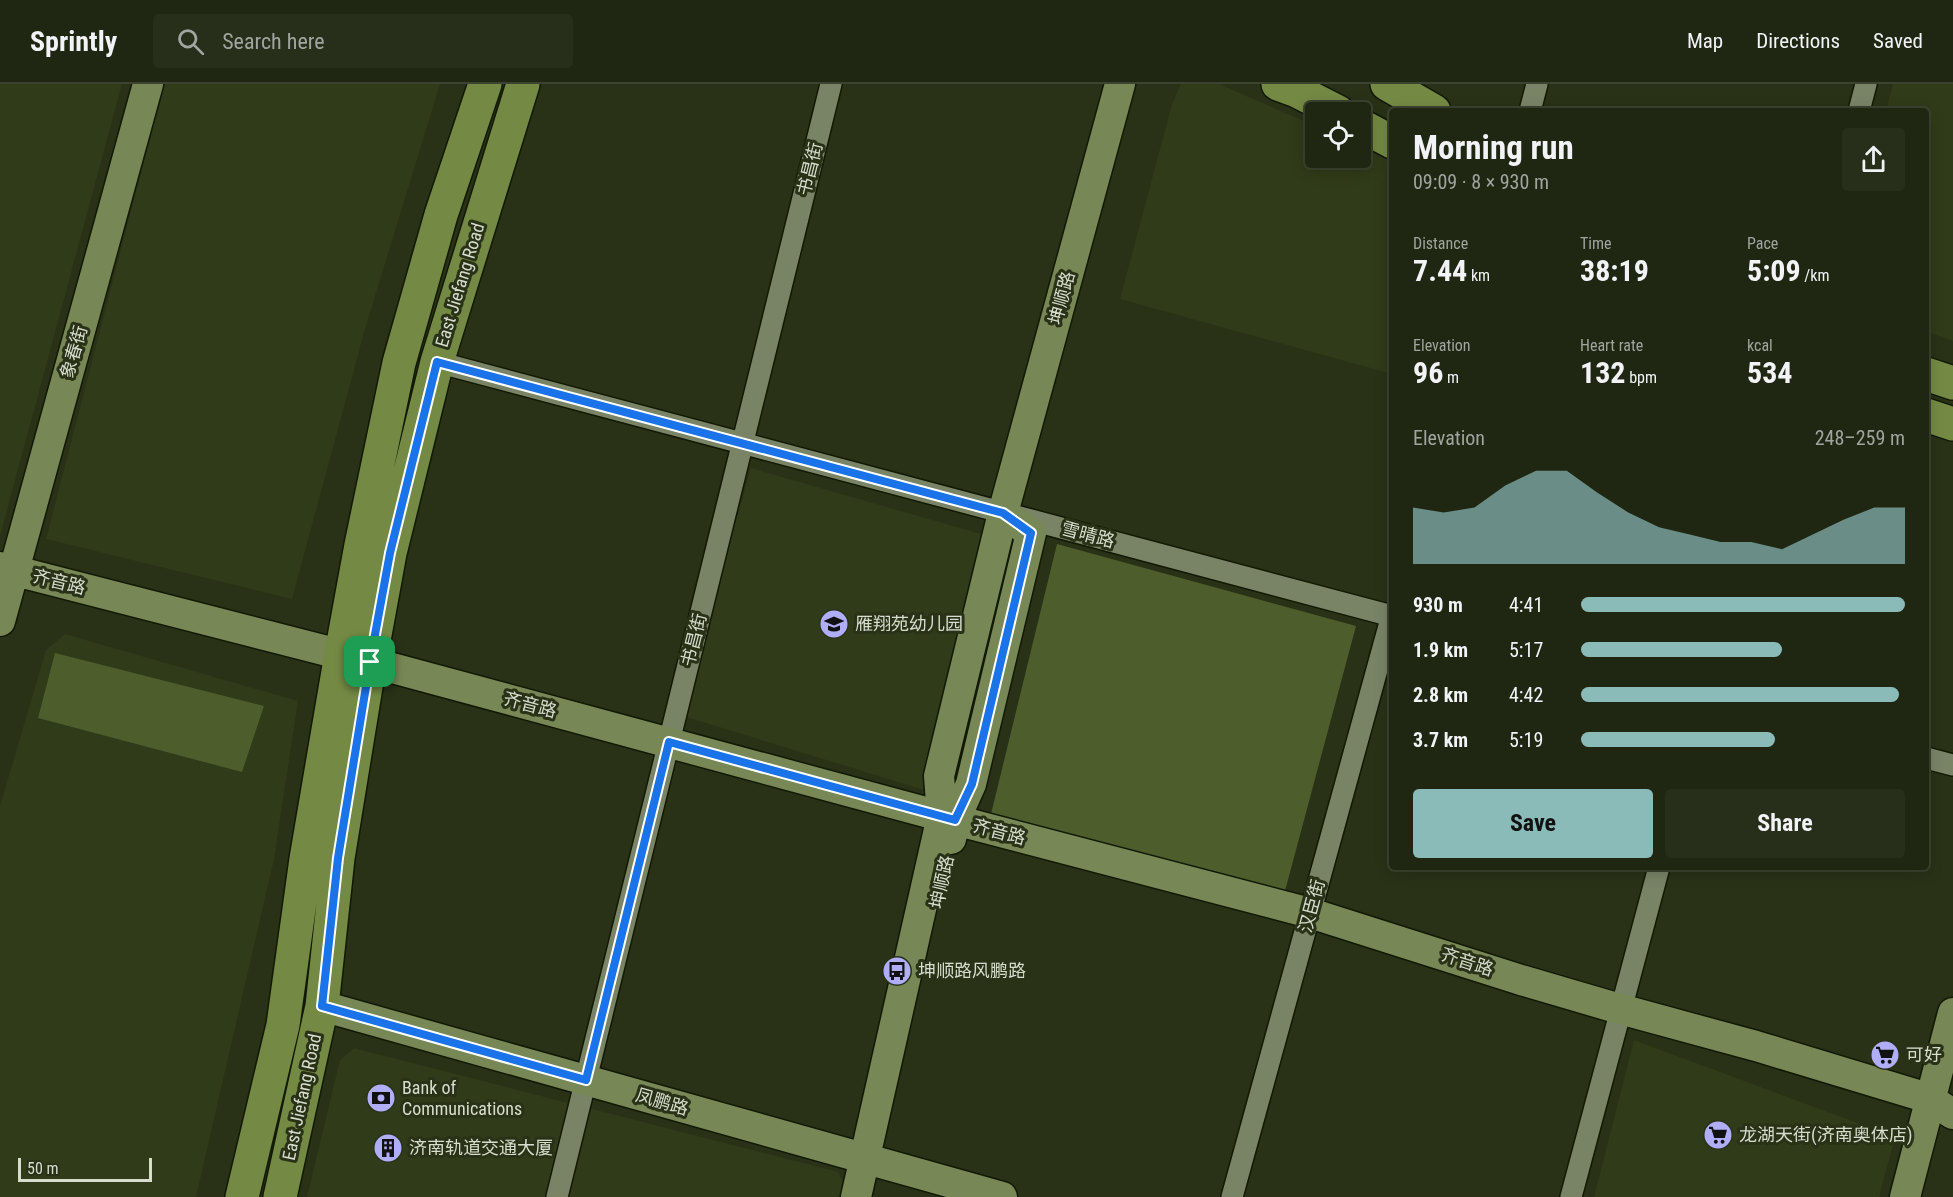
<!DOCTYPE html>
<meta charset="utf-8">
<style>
:root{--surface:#1f2611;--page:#272e1a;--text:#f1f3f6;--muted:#a1a59f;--line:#3c4331;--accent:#8bbbb9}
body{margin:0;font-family:"Roboto Condensed","Noto Sans SC",sans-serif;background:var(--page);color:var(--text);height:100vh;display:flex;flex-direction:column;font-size:22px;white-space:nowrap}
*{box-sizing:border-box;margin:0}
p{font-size:20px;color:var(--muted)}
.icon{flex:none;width:33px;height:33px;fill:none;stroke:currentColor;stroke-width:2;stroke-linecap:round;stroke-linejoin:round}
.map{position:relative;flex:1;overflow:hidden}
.sheet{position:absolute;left:1389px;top:24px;width:540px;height:762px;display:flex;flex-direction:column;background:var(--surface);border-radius:6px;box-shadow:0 3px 15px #0003,0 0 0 2px var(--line)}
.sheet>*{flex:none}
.buttons{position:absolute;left:1305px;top:18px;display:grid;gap:12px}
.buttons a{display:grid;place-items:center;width:66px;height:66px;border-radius:6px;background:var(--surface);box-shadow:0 3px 15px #0003,0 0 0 2px var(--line);font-size:30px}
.scale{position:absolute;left:18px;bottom:15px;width:134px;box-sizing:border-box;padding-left:6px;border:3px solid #d7ddcd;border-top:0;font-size:16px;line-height:21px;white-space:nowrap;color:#d7ddcd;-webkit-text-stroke:4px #293217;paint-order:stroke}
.pin{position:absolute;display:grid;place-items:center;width:51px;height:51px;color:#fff;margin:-26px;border-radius:12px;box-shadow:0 3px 9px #0006}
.round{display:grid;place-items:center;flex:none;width:63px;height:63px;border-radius:6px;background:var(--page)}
.overview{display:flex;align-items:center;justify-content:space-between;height:102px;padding:0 24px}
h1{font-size:33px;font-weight:700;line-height:45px}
.figures{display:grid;grid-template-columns:repeat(3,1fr);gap:9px;height:102px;padding:6px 24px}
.figures div{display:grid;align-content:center}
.figures b{font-size:30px;font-weight:700}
.figures small{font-size:16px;font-weight:400}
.figures p{font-size:16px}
.chart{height:168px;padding:12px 24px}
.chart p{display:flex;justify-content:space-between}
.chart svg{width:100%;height:108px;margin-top:6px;fill:var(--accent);opacity:.7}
.action{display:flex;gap:12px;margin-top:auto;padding:12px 24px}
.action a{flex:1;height:69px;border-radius:6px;background:var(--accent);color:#111;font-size:24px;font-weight:700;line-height:69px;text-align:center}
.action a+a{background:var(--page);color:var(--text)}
ul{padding:0 24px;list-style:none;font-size:20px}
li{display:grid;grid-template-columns:96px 72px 1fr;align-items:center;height:45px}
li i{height:15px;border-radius:8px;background:var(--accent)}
header{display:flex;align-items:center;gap:36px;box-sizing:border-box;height:84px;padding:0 30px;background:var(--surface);border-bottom:2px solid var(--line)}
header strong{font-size:28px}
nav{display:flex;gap:33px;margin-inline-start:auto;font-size:21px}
.search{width:420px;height:54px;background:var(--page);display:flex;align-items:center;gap:15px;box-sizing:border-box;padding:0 21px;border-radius:6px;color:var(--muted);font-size:22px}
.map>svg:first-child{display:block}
</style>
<header>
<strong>Sprintly</strong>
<div class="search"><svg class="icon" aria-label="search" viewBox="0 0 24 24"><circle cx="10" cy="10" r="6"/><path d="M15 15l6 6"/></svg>Search here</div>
<nav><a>Map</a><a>Directions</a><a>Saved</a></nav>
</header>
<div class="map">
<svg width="1953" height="1113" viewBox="0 0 1953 1113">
<rect width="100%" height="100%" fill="#293217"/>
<path fill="#303b19" d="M 0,0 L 122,0 L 0,452 Z
M 164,0 L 440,0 L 365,245 L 292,515 L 46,455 Z
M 1181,0 L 1219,0 L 1315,42 L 1316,74 L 1360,74 L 1361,61 L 1392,75 L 1392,290 L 1120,215 L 1172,20 Z
M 1893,0 L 1953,0 L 1953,257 L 1926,247 L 1926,27 L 1886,27 Z
M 751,384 L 981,450 L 927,707 L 680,631 Z
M 65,550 L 298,617 L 274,775 L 196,1113 L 0,1113 L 0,722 L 46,566 Z
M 1634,956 L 1895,1053 L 1879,1113 L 1594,1113 Z
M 354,964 L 838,1088 L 846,1104 L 844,1113 L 307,1113 L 340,976 Z"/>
<path fill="#4d5d2c" d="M 1057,460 L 1356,542 L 1285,807 L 991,730 Z
M 55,569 L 264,622 L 242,688 L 38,634 Z"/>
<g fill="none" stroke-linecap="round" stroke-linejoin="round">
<g stroke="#121902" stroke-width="24">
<path id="street" d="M 1530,27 L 1537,0
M 1859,27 L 1866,0
M 437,278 L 1392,532
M 1926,674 L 1953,681
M 557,1113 L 831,0
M 1232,1113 L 1392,531
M 1571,1113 L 1659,783"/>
</g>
<g stroke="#121902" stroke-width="33">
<path id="secondary" d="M 0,483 L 370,578 L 955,736 L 1310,829 L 1521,896 L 1620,925 L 1756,962 L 1928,1014 L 1953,1030
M 0,537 L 148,0
M 951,755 L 955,736 L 971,700 L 1031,449 L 1003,429
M 322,922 L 1002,1113
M 856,1113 L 942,732 L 939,692 L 1003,429 L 1120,0
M 1905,1113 L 1953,929"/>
</g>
<g stroke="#121902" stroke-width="36">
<path id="primary" d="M 1278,0 L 1297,7 L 1338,28
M 1387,0 L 1434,27
M 1360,41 L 1392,58
M 1926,290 L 1953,299
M 1926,331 L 1953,340
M 242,1113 L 283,941 L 306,775 L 341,570 L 361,461 L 399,279 L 441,131 L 485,0
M 280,1113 L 322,922 L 338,774 L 370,578 L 390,469 L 437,278 L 523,0"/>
</g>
<use href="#street" stroke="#798467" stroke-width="21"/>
<use href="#secondary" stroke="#778755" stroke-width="30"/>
<use href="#primary" stroke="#748a44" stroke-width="33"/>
</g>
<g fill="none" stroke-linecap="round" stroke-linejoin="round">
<g stroke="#fff" stroke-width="12">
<path id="route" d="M 437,278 L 1003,429 L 1031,449 L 972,700 L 955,736 L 669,658 L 586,996 L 322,922 L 338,774 L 370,578 L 390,469 Z"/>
</g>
<use href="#route" stroke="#1a73e8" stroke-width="8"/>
</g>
<defs>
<g id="school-disc" transform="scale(1.5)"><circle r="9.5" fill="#b0aefa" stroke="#293217"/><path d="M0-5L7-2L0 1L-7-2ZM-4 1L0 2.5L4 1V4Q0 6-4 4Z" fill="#111"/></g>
<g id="bus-disc" transform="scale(1.5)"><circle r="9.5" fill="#b0aefa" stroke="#293217"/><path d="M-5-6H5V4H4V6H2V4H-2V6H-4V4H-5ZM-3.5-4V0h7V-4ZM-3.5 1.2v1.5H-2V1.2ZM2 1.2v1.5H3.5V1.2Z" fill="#111"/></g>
<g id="supermarket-disc" transform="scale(1.5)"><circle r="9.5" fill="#b0aefa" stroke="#293217"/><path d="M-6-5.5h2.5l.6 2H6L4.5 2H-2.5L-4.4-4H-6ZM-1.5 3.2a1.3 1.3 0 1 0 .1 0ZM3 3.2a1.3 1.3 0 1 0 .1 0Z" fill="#111"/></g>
<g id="bank-disc" transform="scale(1.5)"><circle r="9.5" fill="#b0aefa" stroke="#293217"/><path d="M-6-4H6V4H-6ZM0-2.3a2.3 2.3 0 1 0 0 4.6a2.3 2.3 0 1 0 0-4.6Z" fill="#111"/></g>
<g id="building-disc" transform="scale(1.5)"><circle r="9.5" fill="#b0aefa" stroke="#293217"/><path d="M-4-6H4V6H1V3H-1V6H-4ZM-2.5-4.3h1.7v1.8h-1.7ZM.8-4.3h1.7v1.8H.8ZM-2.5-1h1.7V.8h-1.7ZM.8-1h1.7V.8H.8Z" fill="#111"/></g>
</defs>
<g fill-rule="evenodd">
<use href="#school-disc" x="834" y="540"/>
<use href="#bus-disc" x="897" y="887"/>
<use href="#supermarket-disc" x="1885" y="971"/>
<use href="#bank-disc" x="381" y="1014"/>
<use href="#supermarket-disc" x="1718" y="1051"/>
<use href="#building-disc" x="388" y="1064"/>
</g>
<g text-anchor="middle" stroke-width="6" stroke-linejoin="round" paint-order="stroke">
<g font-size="18" fill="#d7ddcd" stroke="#293217">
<text transform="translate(810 85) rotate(-76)" y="6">书昌街</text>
<text transform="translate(460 201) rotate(-73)" y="6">East Jiefang Road</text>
<text transform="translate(1062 214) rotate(-75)" y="6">坤顺路</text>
<text transform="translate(74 268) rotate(-74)" y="6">象春街</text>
<text transform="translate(1088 451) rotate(15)" y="6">雪晴路</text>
<text transform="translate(59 498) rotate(14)" y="6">齐音路</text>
<text transform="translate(694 556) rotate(-76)" y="6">书昌街</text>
<text transform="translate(530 621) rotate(15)" y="6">齐音路</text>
<text transform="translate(999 748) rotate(15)" y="6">齐音路</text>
<text transform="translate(942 798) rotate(-78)" y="6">坤顺路</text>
<text transform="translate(1312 822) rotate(-75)" y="6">汉臣街</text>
<text transform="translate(1467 878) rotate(18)" y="6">齐音路</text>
<text transform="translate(302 1013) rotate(-78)" y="6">East Jiefang Road</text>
<text transform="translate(662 1018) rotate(16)" y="6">凤鹏路</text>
</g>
<g font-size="18" fill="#d7ddcd" stroke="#293217" text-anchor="start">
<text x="855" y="546">雁翔苑幼儿园</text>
<text x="918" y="893">坤顺路风鹏路</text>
<text x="1906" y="977">可好</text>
<text x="402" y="1010">Bank of<tspan x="402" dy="21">Communications</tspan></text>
<text x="1739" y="1057">龙湖天街(济南奥体店)</text>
<text x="409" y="1070">济南轨道交通大厦</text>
</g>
</g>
</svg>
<div class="buttons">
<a><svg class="icon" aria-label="locate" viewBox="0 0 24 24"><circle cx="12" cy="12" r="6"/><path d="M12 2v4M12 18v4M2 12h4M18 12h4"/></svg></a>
</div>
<div class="scale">50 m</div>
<div class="pin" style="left:370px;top:578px;background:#1e9e55"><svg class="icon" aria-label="arrive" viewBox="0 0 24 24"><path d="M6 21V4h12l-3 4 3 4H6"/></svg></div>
<section class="sheet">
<div class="overview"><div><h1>Morning run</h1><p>09:09 · 8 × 930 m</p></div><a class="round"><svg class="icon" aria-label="share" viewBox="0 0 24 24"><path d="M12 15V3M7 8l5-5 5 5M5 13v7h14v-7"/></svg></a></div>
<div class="figures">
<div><p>Distance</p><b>7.44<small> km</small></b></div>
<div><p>Time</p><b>38:19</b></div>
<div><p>Pace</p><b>5:09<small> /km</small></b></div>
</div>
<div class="figures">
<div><p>Elevation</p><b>96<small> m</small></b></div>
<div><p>Heart rate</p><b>132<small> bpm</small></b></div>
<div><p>kcal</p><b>534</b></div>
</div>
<div class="chart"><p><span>Elevation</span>248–259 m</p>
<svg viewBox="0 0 160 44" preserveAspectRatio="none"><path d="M0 44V21L10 23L20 21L30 12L40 6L50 6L60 15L70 23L80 29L90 32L100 35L110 35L120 38L130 32L140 26L150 21L160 21V44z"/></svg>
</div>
<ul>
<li><b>930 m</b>4:41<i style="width:100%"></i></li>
<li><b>1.9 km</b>5:17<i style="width:62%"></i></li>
<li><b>2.8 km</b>4:42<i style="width:98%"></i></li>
<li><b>3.7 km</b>5:19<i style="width:60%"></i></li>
</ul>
<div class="action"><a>Save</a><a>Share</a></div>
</section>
</div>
